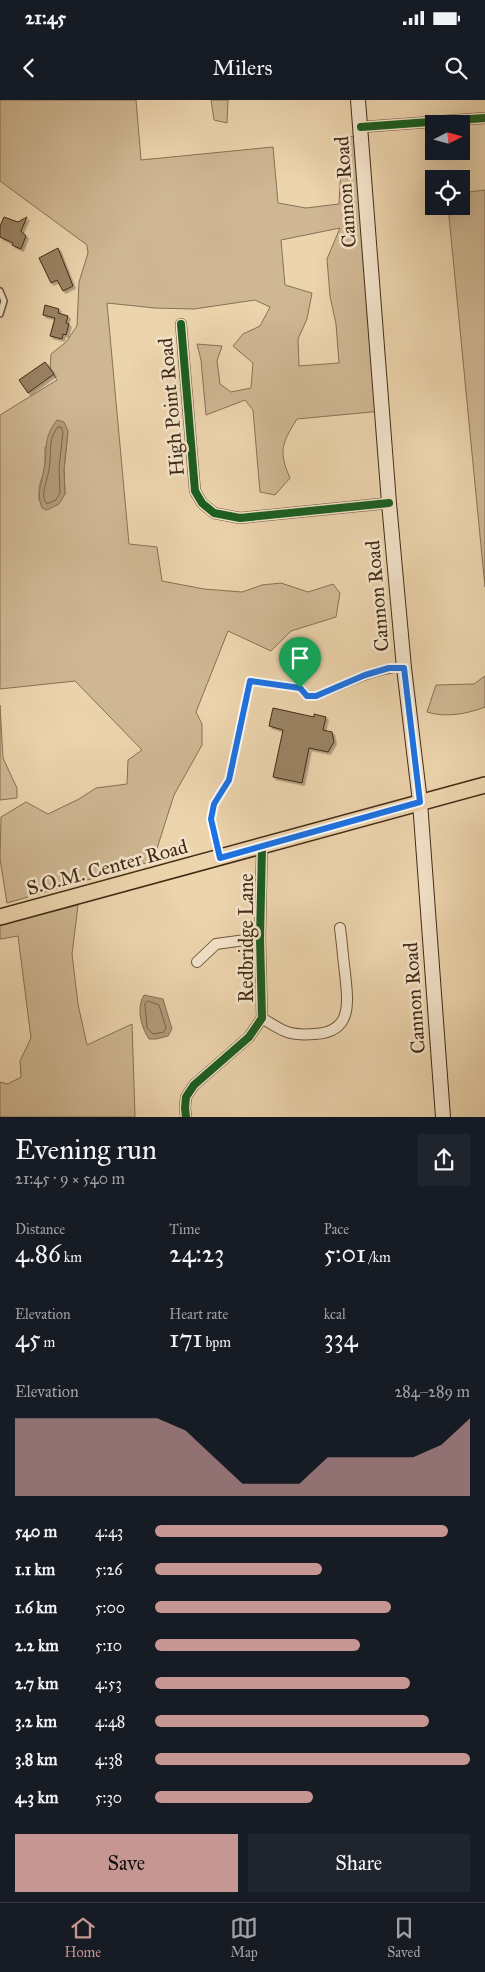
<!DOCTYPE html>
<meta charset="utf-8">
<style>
:root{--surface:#171b24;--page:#20242c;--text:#f1f3f6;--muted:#9ea1a6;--line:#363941;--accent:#c59692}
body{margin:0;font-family:"IM FELL Great Primer",serif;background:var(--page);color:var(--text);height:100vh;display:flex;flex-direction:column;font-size:19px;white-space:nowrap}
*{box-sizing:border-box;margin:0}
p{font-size:16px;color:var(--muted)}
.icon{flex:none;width:28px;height:28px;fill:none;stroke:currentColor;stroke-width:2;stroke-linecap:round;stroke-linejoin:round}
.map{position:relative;height:1017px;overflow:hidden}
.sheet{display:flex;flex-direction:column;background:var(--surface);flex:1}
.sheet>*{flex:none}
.needle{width:32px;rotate:84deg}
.tools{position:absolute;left:425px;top:15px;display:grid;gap:10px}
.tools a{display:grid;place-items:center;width:45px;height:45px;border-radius:0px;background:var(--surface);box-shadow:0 5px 20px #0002;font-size:25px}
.pin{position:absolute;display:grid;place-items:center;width:42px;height:42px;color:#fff;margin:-51px -21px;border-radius:50% 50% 50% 0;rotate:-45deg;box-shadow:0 0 5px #0007}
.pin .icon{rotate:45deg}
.round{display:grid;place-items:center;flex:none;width:52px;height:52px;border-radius:0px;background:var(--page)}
.head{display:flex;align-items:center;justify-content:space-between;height:85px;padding:0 15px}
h1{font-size:28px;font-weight:600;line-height:38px}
.metrics{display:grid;grid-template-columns:repeat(3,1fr);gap:8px;height:85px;padding:5px 15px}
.metrics div{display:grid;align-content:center}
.metrics b{font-size:25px;font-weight:600}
.metrics small{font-size:14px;font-weight:400}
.metrics p{font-size:14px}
.chart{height:140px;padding:10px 15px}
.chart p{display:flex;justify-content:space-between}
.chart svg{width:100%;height:90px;margin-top:5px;fill:var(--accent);opacity:.7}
.action{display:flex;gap:10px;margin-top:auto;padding:10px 15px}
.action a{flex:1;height:58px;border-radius:0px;background:var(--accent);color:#111;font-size:20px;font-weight:600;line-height:58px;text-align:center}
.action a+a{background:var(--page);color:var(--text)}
ul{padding:0 15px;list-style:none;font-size:16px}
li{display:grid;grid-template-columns:80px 60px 1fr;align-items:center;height:38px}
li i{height:12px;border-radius:6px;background:var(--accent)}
.status{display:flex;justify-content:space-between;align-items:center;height:35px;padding:0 25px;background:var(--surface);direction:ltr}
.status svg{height:14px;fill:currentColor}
header{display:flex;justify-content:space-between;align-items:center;height:65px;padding:0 15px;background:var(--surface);font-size:22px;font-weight:600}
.menu{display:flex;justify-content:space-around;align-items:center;height:70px;border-top:1px solid var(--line);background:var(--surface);font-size:14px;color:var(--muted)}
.menu a{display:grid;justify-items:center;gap:2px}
.menu .on{color:var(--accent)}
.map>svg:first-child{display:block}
</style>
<div class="status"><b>21:45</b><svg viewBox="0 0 49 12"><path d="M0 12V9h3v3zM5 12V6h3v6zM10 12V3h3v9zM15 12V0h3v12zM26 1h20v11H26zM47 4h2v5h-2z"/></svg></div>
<header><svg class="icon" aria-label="back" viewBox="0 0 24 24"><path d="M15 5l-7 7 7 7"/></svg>Milers<svg class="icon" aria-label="search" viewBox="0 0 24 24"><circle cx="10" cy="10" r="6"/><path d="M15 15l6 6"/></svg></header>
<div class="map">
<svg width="485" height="1017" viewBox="0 0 485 1017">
<defs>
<filter id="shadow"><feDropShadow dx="2.5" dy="2.5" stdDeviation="0" flood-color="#0004"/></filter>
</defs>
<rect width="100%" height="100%" fill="#ecd4ad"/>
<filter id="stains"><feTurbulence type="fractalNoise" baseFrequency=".004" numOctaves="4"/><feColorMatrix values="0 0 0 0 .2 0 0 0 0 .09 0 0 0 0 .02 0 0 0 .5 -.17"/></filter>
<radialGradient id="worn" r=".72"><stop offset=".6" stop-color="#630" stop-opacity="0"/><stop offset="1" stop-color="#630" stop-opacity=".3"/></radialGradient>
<path fill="#cfb793" stroke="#887154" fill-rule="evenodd" d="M 0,0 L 136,0 L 141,60 L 273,47 L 278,103 L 306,108 L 339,104 L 341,66 L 348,37 L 355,36 L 382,311 L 297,319 C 282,343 278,351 290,378 L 275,395 L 260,392 L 253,310 L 245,300 L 206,315 L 201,260 L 197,244 L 222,246 L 217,261 L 220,284 L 231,292 L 251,288 L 253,263 L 233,246 L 243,234 L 260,226 L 270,207 L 255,200 L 194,209 L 155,208 L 107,203 L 129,444 L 157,447 L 162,481 L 204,489 L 242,492 L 262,485 L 281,483 L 308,492 L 333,484 L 340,493 L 336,517 L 291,531 L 271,551 L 228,531 L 196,612 L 202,624 L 202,645 L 174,695 L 153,761 L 7,803 L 0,759 L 1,717 L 26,702 L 48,714 L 79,699 L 96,688 L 127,684 L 128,660 L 142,650 L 75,581 L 0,589 L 0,315 L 57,280 L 50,269 L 51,254 L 66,242 L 77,226 L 79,182 L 88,153 L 87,145 L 0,81 ZM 340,128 L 327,159 L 330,196 L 336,224 L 339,263 L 299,266 L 298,239 L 307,219 L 312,193 L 285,185 L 281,140 ZM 68,331 L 64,369 L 65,394 L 39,401 L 39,387 L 45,368 L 45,347 Z
M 211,0 L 228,0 L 227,23 L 214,20 Z
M 485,90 L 485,487 L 448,106 L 461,106 L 461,93 Z
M 485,576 L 485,607 C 467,614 445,618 427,612 L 436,585 L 474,584 Z
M 0,605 L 3,658 L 17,688 L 17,698 L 0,700 Z
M 78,805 L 72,854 L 78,904 L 87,945 L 132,924 L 135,1017 L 0,1017 L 0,982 L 8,984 L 21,977 L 20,961 L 31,938 L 18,836 L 0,839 L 0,825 Z"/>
<path fill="#b29b79" stroke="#856e51" d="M 57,320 L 64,322 L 68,331 L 64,369 L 65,394 L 59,404 L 47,410 L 42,408 C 36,394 42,383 44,369 C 48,348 42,340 57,320 Z
M 144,895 L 163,899 L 172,929 L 168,936 L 156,939 L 149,939 C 141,927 136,908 144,895 Z"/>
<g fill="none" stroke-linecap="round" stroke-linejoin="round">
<path stroke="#7a6346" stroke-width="1" d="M 58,327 L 61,327 L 63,332 L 59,368 L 60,393 L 56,400 L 47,404 C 39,395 48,380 49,369 C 52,354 47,340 58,327 Z
M 148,901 L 159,905 L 166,928 L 164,932 L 153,934 L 147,928 L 145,904 Z"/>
</g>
<path fill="#9a8364" stroke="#412b14" filter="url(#shadow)" d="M 4,117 L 18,122 L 27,117 L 21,131 L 26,136 L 21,149 L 12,145 L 13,143 L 0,137 L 0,126 Z
M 58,148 L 73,186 L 63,191 L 57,180 L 51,183 L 39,158 Z
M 45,205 L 59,209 L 58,213 L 68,216 L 66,223 L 69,224 L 66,235 L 63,234 L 62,239 L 50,236 L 55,218 L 43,215 Z
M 45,262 L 54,274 L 28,293 L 19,280 Z
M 273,608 L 314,617 L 314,614 L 326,617 L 323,630 L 332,632 L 334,642 L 328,652 L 309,648 L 302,683 L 273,677 L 283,630 L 269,626 Z"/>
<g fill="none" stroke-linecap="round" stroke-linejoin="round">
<g stroke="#6c553a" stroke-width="8">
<path id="service" d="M 0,191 L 4,201 L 0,214
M 220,755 L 211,719 L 214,703 L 229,680 L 250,581 L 300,587 L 307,596 L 316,596 C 346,586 370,570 404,568"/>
</g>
<g stroke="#6c553a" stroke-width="12">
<path id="minor" d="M 361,27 L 485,18
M 181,224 L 195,391 L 202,403 L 214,413 L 240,418 L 389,403
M 197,862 L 216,844 L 260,838
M 262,918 C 284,932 289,936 315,934 C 353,932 348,902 345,873 C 343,858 342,843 340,828
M 186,1017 L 185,1008 L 186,997 L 194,985 L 249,937 L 262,918 L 260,838 L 262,747"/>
</g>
<g stroke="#412b14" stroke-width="16">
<path id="secondary" d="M 358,0 L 389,403 L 404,568 L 420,702 L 443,1017"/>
</g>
<g stroke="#412b14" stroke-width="18">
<path id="primary" d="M 0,817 L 485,685"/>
</g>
<use href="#service" stroke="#f3e3ca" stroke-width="5"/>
<use href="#minor" stroke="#f3e3ca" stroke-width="10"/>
<use href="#secondary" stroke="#f3e3ca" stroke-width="14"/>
<use href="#primary" stroke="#ecd4ad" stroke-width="15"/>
<g stroke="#f3e3ca" stroke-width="11">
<path id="cycleway" d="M 361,27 L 485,18
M 181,224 L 195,391 L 202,403 L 214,413 L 240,418 L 389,403
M 186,1017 L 185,1008 L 186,997 L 194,985 L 249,937 L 262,918 L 260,838 L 262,747"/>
</g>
<use href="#cycleway" stroke="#1b5e20" stroke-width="8"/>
</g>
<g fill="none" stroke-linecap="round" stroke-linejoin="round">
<g stroke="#fff" stroke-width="10">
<path id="route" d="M 389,568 L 404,568 L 420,702 L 220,758 L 211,719 L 214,704 L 229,680 L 250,581 L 300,588 L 307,596 L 316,596 L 365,575 Z"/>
</g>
<use href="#route" stroke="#1a73e8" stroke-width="6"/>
</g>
<g text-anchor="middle" stroke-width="5" stroke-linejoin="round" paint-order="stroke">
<g font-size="20" fill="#412b14" stroke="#f3e3ca">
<text transform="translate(345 92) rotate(-94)" y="7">Cannon Road</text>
<text transform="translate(171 307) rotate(-95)" y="7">High Point Road</text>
<text transform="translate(377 496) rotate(-95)" y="7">Cannon Road</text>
<text transform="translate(107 767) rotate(-15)" y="7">S.O.M. Center Road</text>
<text transform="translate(246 838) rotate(-90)" y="7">Redbridge Lane</text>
<text transform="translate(414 898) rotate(-94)" y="7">Cannon Road</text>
</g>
</g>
<rect width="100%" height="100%" filter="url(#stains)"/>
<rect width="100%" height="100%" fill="url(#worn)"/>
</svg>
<div class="tools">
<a><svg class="needle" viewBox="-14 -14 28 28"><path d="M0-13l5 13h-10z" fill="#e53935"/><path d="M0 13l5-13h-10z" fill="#9ea1a6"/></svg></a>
<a><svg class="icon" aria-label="locate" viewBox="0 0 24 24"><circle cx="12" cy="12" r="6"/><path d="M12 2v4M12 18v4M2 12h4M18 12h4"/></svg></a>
</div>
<div class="pin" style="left:300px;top:588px;background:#1e9e55"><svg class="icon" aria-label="arrive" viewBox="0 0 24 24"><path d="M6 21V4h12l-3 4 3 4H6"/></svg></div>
</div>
<section class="sheet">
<div class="head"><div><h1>Evening run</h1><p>21:45 · 9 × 540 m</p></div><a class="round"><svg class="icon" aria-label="share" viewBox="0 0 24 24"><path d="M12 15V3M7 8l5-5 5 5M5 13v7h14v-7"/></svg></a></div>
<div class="metrics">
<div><p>Distance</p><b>4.86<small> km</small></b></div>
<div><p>Time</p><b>24:23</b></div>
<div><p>Pace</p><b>5:01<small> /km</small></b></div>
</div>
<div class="metrics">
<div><p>Elevation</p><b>45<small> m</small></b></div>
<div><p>Heart rate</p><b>171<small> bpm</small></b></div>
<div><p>kcal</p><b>334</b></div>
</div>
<div class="chart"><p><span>Elevation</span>284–289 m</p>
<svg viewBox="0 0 160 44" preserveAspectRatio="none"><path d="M0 44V6L10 6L20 6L30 6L40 6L50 6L60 12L70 25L80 38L90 38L100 38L110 25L120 25L130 25L140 25L150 19L160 6V44z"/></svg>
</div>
<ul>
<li><b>540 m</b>4:43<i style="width:93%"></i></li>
<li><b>1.1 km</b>5:26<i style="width:53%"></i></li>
<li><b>1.6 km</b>5:00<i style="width:75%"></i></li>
<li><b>2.2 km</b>5:10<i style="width:65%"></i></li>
<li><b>2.7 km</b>4:53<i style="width:81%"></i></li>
<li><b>3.2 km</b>4:48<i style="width:87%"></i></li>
<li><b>3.8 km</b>4:38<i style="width:100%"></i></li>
<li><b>4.3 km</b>5:30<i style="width:50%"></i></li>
</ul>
<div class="action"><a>Save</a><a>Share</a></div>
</section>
<nav class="menu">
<a class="on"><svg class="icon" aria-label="home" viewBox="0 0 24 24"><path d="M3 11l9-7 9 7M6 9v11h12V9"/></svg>Home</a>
<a><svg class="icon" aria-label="map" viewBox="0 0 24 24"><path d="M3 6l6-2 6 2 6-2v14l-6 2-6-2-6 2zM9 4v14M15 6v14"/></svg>Map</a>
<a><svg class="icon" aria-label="saved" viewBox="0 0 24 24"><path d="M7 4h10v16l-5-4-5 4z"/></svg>Saved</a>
</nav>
